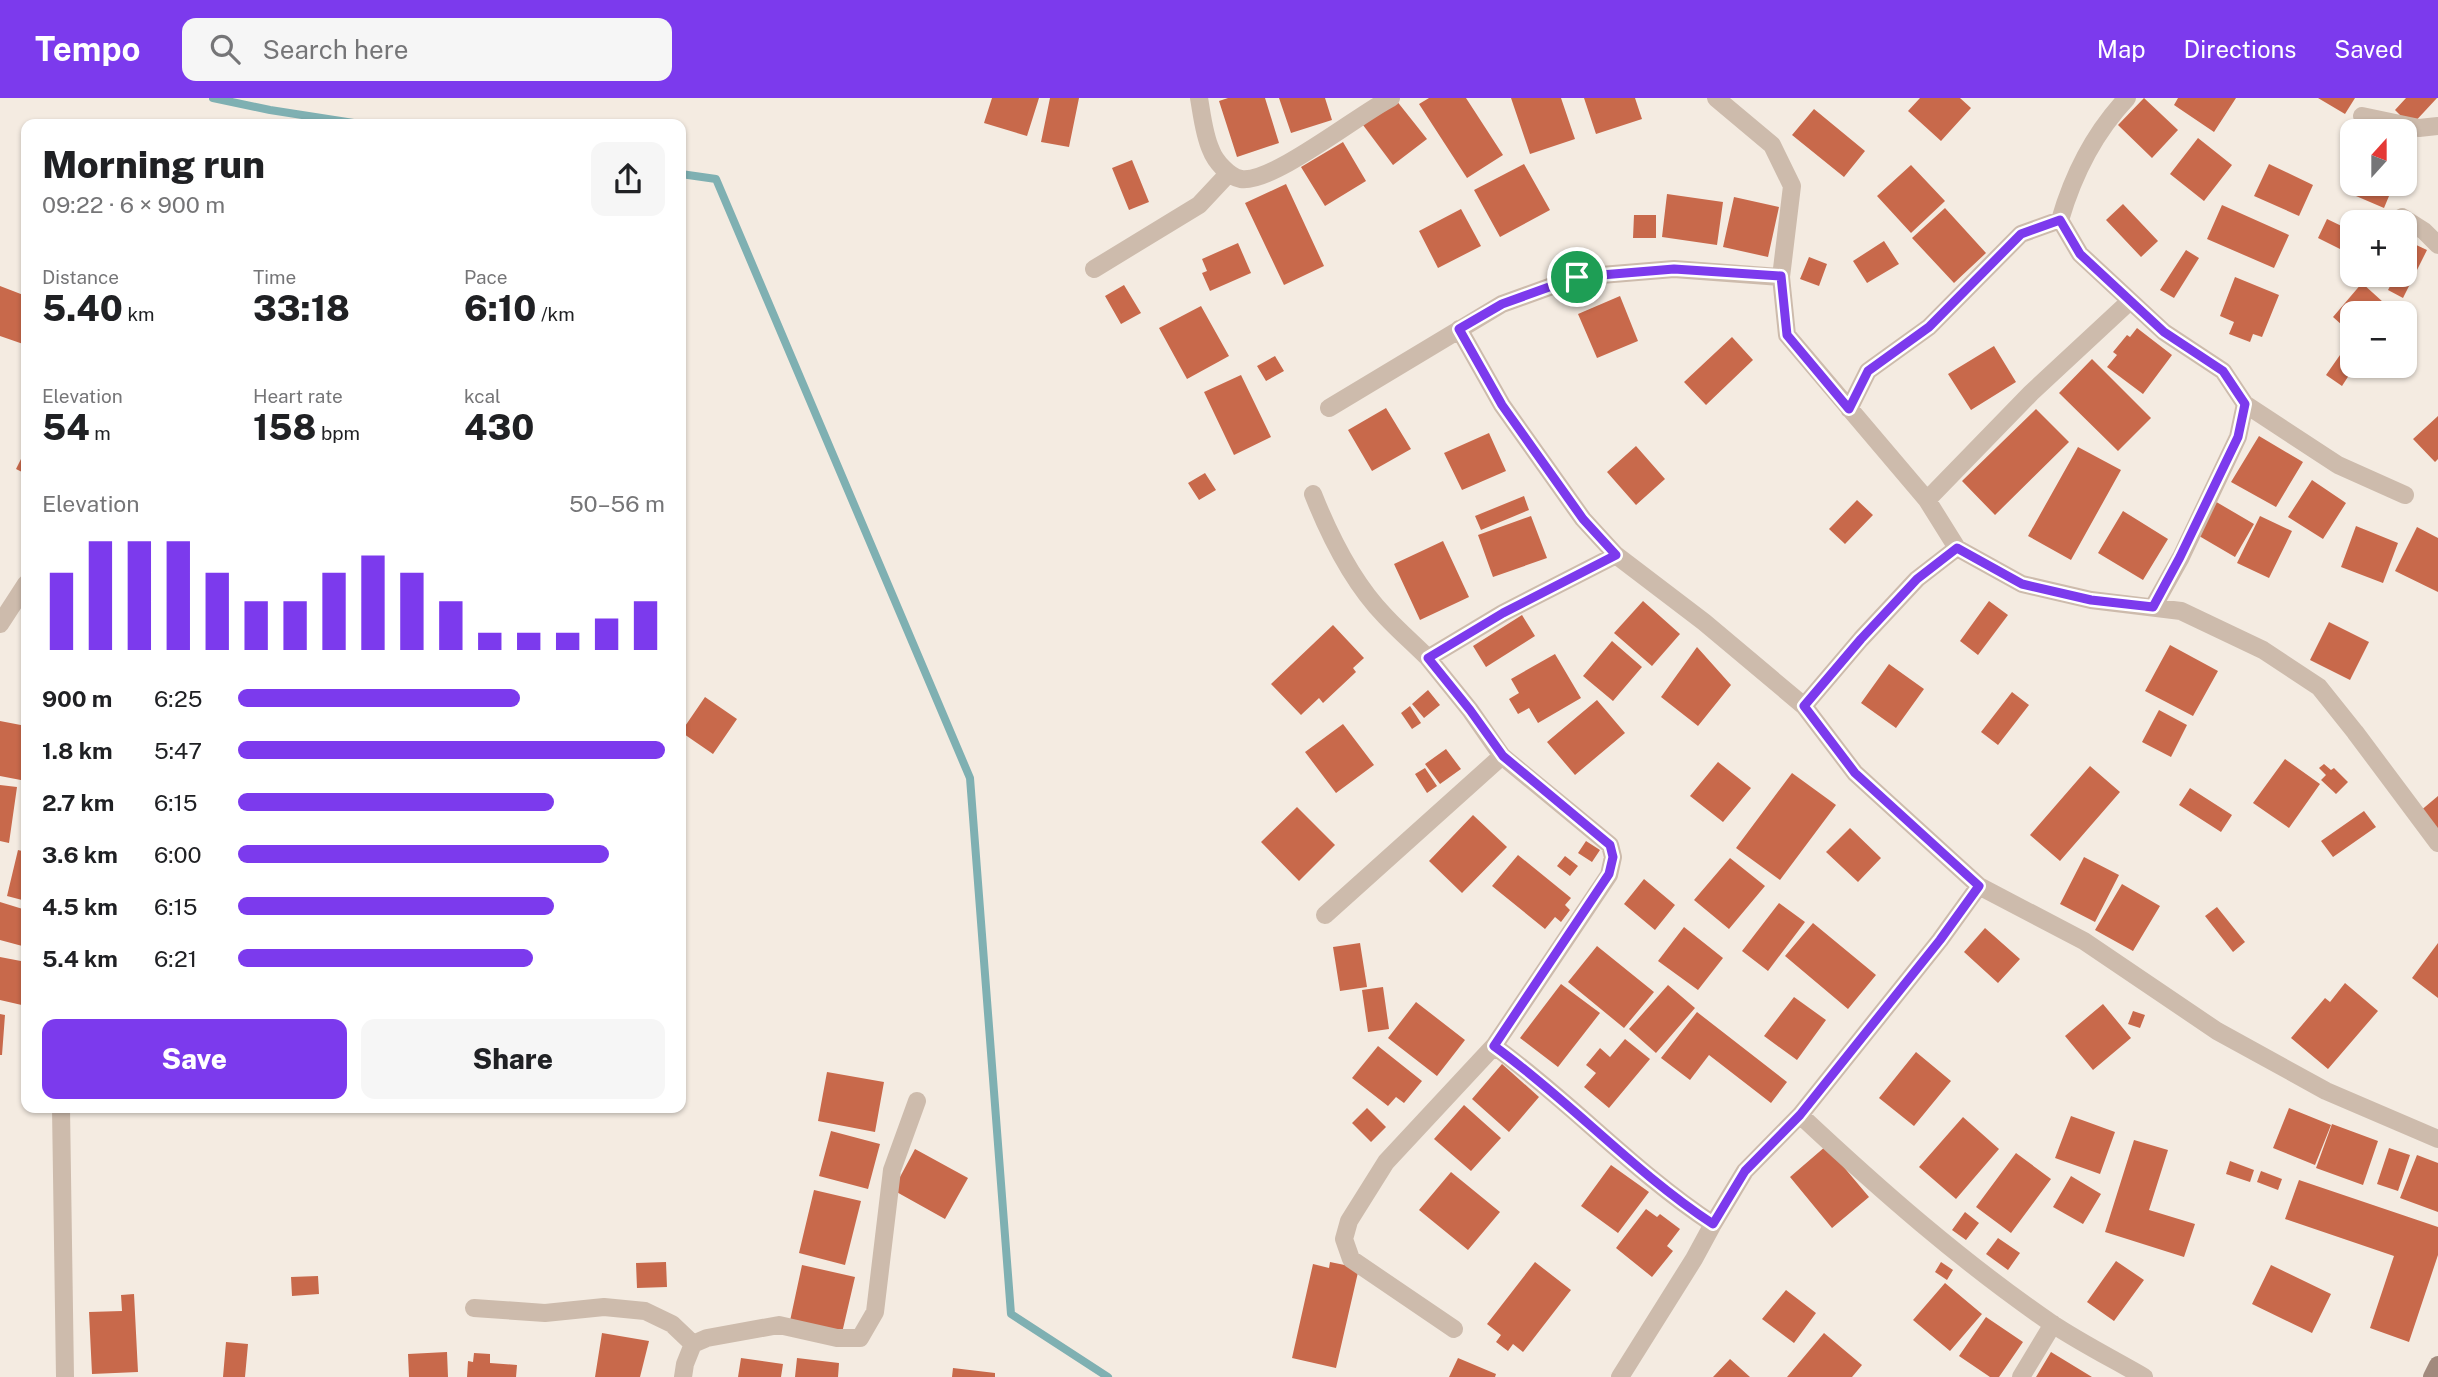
<!DOCTYPE html>
<meta charset="utf-8">
<style>
:root{--surface:#fff;--page:#f6f6f6;--text:#202124;--muted:#757577;--accent:#7c3aed}
body{margin:0;font-family:"Public Sans",sans-serif;background:var(--page);color:var(--text);height:100vh;display:flex;flex-direction:column;font-size:26px;white-space:nowrap}
*{box-sizing:border-box;margin:0}
p{font-size:23px;color:var(--muted)}
.icon{flex:none;width:38px;height:38px;fill:none;stroke:currentColor;stroke-width:2;stroke-linecap:round;stroke-linejoin:round}
.map{position:relative;flex:1;overflow:hidden}
.sheet{position:absolute;left:21px;top:21px;width:665px;height:994px;display:flex;flex-direction:column;background:var(--surface);border-radius:14px;box-shadow:0 2px 5px #0004}
.sheet>*{flex:none}
.needle{width:46px;rotate:21deg}
.fabs{position:absolute;left:2340px;top:21px;display:grid;gap:14px}
.fabs a{display:grid;place-items:center;width:77px;height:77px;border-radius:14px;background:var(--surface);box-shadow:0 2px 5px #0004;font-size:35px}
.pin{position:absolute;display:grid;place-items:center;width:60px;height:60px;color:#fff;margin:-30px;border:4px solid #fff;border-radius:50%;box-shadow:0 2px 7px #0007}
.round{display:grid;place-items:center;flex:none;width:74px;height:74px;border-radius:14px;background:var(--page)}
.overview{display:flex;align-items:center;justify-content:space-between;height:119px;padding:0 21px}
h1{font-size:38px;font-weight:800;line-height:52px}
.figures{display:grid;grid-template-columns:repeat(3,1fr);gap:10px;height:119px;padding:7px 21px}
.figures div{display:grid;align-content:center}
.figures b{font-size:35px;font-weight:800}
.figures small{font-size:19px;font-weight:400}
.figures p{font-size:19px}
.chart{height:196px;padding:14px 21px}
.chart p{display:flex;justify-content:space-between}
.chart svg{width:100%;height:126px;margin-top:7px;stroke:var(--accent);stroke-width:6}
.primary-button{display:flex;gap:14px;margin-top:auto;padding:14px 21px}
.primary-button a{flex:1;height:80px;border-radius:14px;background:var(--accent);color:#fff;font-size:28px;font-weight:800;line-height:80px;text-align:center}
.primary-button a+a{background:var(--page);color:var(--text)}
ul{padding:0 21px;list-style:none;font-size:23px}
li{display:grid;grid-template-columns:112px 84px 1fr;align-items:center;height:52px}
li i{height:18px;border-radius:9px;background:var(--accent)}
header{display:flex;align-items:center;gap:42px;box-sizing:border-box;height:98px;padding:0 35px;background:var(--accent);color:#fff}
header strong{font-size:33px}
nav{display:flex;gap:38px;margin-inline-start:auto;font-size:24px}
.search{width:490px;height:63px;background:var(--page);display:flex;align-items:center;gap:18px;box-sizing:border-box;padding:0 24px;border-radius:14px;color:var(--muted);font-size:26px}
.map>svg:first-child{display:block}
</style>
<header>
<strong>Tempo</strong>
<div class="search"><svg class="icon" aria-label="search" viewBox="0 0 24 24"><circle cx="10" cy="10" r="6"/><path d="M15 15l6 6"/></svg>Search here</div>
<nav><a>Map</a><a>Directions</a><a>Saved</a></nav>
</header>
<div class="map">
<svg width="2438" height="1279" viewBox="0 0 2438 1279">
<rect width="100%" height="100%" fill="#f4ebe1"/>
<g fill="none" stroke-linecap="round" stroke-linejoin="round">
<path stroke="#7fb0b2" stroke-width="8" d="M 213,0 L 270,12 L 360,26
M 681,76 L 716,81 L 970,680 L 1011,1216 L 1108,1279"/>
</g>
<path fill="#c8694b" d="M 992,0 L 1039,0 L 1027,38 L 984,25 Z
M 1050,0 L 1079,0 L 1069,49 L 1041,44 Z
M 1228,0 L 1265,0 L 1279,45 L 1237,59 L 1219,3 Z
M 1279,0 L 1325,0 L 1332,22 L 1291,35 Z
M 1429,0 L 1466,0 L 1503,57 L 1467,80 L 1419,6 Z
M 1511,0 L 1561,0 L 1575,41 L 1530,56 Z
M 1584,0 L 1635,0 L 1642,21 L 1596,36 Z
M 1920,0 L 1960,0 L 1971,10 L 1941,43 L 1908,13 Z
M 2144,0 L 2178,32 L 2152,60 L 2118,27 Z
M 2178,0 L 2236,0 L 2214,34 L 2174,7 Z
M 2318,0 L 2355,0 L 2345,16 Z
M 2406,0 L 2437,0 L 2411,28 L 2395,12 Z
M 1396,2 L 1427,41 L 1393,67 L 1363,27 Z
M 1814,11 L 1865,53 L 1844,79 L 1792,37 Z
M 2198,40 L 2232,67 L 2204,103 L 2170,76 Z
M 1343,44 L 1366,83 L 1325,108 L 1301,69 Z
M 1132,62 L 1149,104 L 1129,112 L 1112,70 Z
M 1524,66 L 1550,112 L 1500,139 L 1474,92 Z
M 2269,66 L 2313,87 L 2299,118 L 2254,98 Z
M 1911,67 L 1945,103 L 1911,135 L 1877,98 Z
M 1286,86 L 1324,168 L 1284,187 L 1245,105 Z
M 2353,86 L 2394,86 L 2384,110 L 2349,95 Z
M 1667,96 L 1723,104 L 1717,147 L 1662,139 Z
M 1734,99 L 1779,109 L 1768,159 L 1723,149 Z
M 2123,106 L 2158,143 L 2141,159 L 2106,122 Z
M 2222,107 L 2289,137 L 2274,170 L 2207,141 Z
M 1945,110 L 1986,155 L 1954,185 L 1912,140 Z
M 1461,111 L 1481,148 L 1438,170 L 1419,133 Z
M 1634,117 L 1656,117 L 1656,140 L 1633,140 Z
M 2327,121 L 2352,133 L 2352,157 L 2318,140 Z
M 1884,143 L 1899,166 L 1867,185 L 1853,163 Z
M 1238,145 L 1251,175 L 1210,193 L 1202,175 L 1207,173 L 1202,161 Z
M 2412,145 L 2427,152 L 2403,200 L 2388,192 L 2396,177 L 2404,177 L 2404,159 Z
M 2186,152 L 2199,160 L 2174,200 L 2160,192 Z
M 1809,159 L 1827,166 L 1819,188 L 1800,181 Z
M 2235,179 L 2279,197 L 2262,239 L 2253,236 L 2250,244 L 2229,236 L 2234,224 L 2220,218 Z
M 2362,185 L 2394,214 L 2352,215 L 2352,236 L 2333,219 Z
M 1124,187 L 1141,215 L 1121,226 L 1105,198 Z
M 0,188 L 26,198 L 26,247 L 0,238 Z
M 1620,198 L 1638,243 L 1597,260 L 1578,216 Z
M 1201,208 L 1229,258 L 1187,281 L 1159,230 Z
M 2137,230 L 2172,257 L 2143,296 L 2107,269 L 2117,257 L 2113,254 L 2127,237 L 2130,239 Z
M 1732,239 L 1753,262 L 1706,307 L 1684,284 Z
M 2347,247 L 2352,250 L 2352,268 L 2355,268 L 2342,288 L 2326,277 Z
M 1994,248 L 2016,284 L 1971,312 L 1948,276 Z
M 1275,258 L 1284,273 L 1266,283 L 1257,268 Z
M 2092,261 L 2151,320 L 2118,353 L 2059,295 Z
M 1241,277 L 1271,339 L 1234,357 L 1204,294 Z
M 1386,310 L 1411,351 L 1372,373 L 1348,332 Z
M 2036,311 L 2069,344 L 1995,417 L 1962,383 Z
M 2438,318 L 2438,361 L 2435,364 L 2413,341 Z
M 1489,335 L 1506,373 L 1462,392 L 1444,355 Z
M 2259,338 L 2303,364 L 2276,409 L 2231,384 Z
M 1636,348 L 1665,381 L 1636,407 L 1607,374 Z
M 2078,349 L 2121,372 L 2071,462 L 2028,438 Z
M 26,351 L 26,376 L 16,371 Z
M 1205,375 L 1216,392 L 1199,402 L 1188,385 Z
M 2312,382 L 2346,405 L 2323,441 L 2288,419 Z
M 1524,398 L 1529,412 L 1481,432 L 1475,418 Z
M 1857,402 L 1873,417 L 1845,446 L 1829,431 Z
M 2213,402 L 2254,426 L 2235,459 L 2194,435 Z
M 2123,413 L 2168,441 L 2143,482 L 2098,455 Z
M 1531,418 L 1547,460 L 1493,479 L 1478,437 Z
M 2260,418 L 2292,433 L 2269,480 L 2237,465 Z
M 2356,428 L 2398,445 L 2383,485 L 2341,469 Z
M 2417,429 L 2438,440 L 2438,494 L 2395,473 Z
M 1443,443 L 1469,499 L 1420,522 L 1394,466 Z
M 1643,503 L 1680,536 L 1652,568 L 1614,535 Z
M 1989,503 L 2008,517 L 1978,557 L 1960,543 Z
M 1522,517 L 1535,538 L 1486,569 L 1473,548 Z
M 2329,524 L 2369,544 L 2350,582 L 2310,562 Z
M 1333,527 L 1364,560 L 1353,570 L 1356,574 L 1323,605 L 1319,600 L 1301,617 L 1271,586 Z
M 1612,543 L 1642,569 L 1613,603 L 1583,578 Z
M 2170,547 L 2218,573 L 2193,618 L 2145,593 Z
M 1697,549 L 1731,587 L 1698,628 L 1661,599 Z
M 1555,556 L 1581,600 L 1538,625 L 1529,610 L 1518,616 L 1509,601 L 1519,595 L 1511,581 Z
M 1889,566 L 1924,591 L 1896,630 L 1861,605 Z
M 1428,592 L 1440,607 L 1424,620 L 1412,606 Z
M 2012,594 L 2029,607 L 1998,647 L 1981,634 Z
M 705,599 L 737,621 L 713,656 L 681,634 Z
M 1597,602 L 1625,635 L 1575,677 L 1547,644 Z
M 1410,608 L 1421,625 L 1412,631 L 1401,615 Z
M 2159,612 L 2187,627 L 2171,659 L 2142,644 Z
M 0,623 L 26,628 L 26,683 L 0,678 Z
M 1343,626 L 1374,667 L 1336,695 L 1305,654 Z
M 1446,651 L 1461,671 L 1440,686 L 1425,666 Z
M 2285,661 L 2320,686 L 2289,730 L 2253,705 Z
M 1718,664 L 1751,690 L 1723,724 L 1690,698 Z
M 2324,666 L 2331,672 L 2334,670 L 2348,684 L 2336,696 L 2321,682 L 2326,677 L 2319,670 Z
M 2090,668 L 2120,694 L 2060,763 L 2030,737 Z
M 1425,670 L 1437,688 L 1427,695 L 1415,676 Z
M 1792,675 L 1836,707 L 1780,782 L 1736,750 Z
M 0,687 L 17,689 L 9,745 L 0,743 Z
M 2190,690 L 2232,717 L 2221,734 L 2179,707 Z
M 2438,698 L 2438,735 L 2419,714 Z
M 1297,709 L 1335,747 L 1299,783 L 1261,744 Z
M 2364,713 L 2376,729 L 2333,759 L 2321,743 Z
M 1473,717 L 1507,749 L 1462,795 L 1429,763 Z
M 1850,730 L 1881,760 L 1858,784 L 1826,754 Z
M 1586,743 L 1600,752 L 1592,764 L 1578,755 Z
M 18,752 L 26,754 L 26,803 L 7,798 Z
M 1518,757 L 1571,800 L 1565,807 L 1570,812 L 1561,824 L 1555,819 L 1545,831 L 1492,788 Z
M 1565,758 L 1578,768 L 1570,778 L 1557,768 Z
M 2084,759 L 2119,777 L 2095,824 L 2060,806 Z
M 1730,760 L 1765,788 L 1729,831 L 1694,802 Z
M 1644,781 L 1675,807 L 1655,832 L 1624,806 Z
M 2122,786 L 2160,808 L 2133,853 L 2095,832 Z
M 0,804 L 26,812 L 26,849 L 0,842 Z
M 1779,805 L 1805,824 L 1768,873 L 1742,853 Z
M 2217,809 L 2245,844 L 2233,854 L 2205,818 Z
M 1813,825 L 1876,877 L 1848,911 L 1785,858 Z
M 1684,829 L 1723,860 L 1698,892 L 1658,863 Z
M 1985,830 L 2020,861 L 1998,885 L 1964,854 Z
M 1360,845 L 1367,889 L 1340,893 L 1333,849 Z
M 2438,845 L 2438,900 L 2412,880 Z
M 1597,848 L 1654,894 L 1624,930 L 1568,884 Z
M 0,859 L 26,864 L 26,908 L 0,902 Z
M 2345,885 L 2378,913 L 2328,971 L 2291,940 L 2325,900 L 2330,904 Z
M 1561,886 L 1600,915 L 1558,969 L 1520,940 Z
M 1668,887 L 1695,910 L 1656,955 L 1629,931 Z
M 1383,889 L 1389,931 L 1368,934 L 1362,892 Z
M 1794,899 L 1826,922 L 1797,962 L 1764,938 Z
M 1416,904 L 1465,942 L 1437,978 L 1388,940 Z
M 2103,906 L 2131,940 L 2093,972 L 2065,938 Z
M 2133,913 L 2145,917 L 2140,930 L 2128,926 Z
M 1697,914 L 1787,984 L 1771,1005 L 1709,957 L 1690,982 L 1661,960 Z
M 0,916 L 5,917 L 2,957 L 0,957 Z
M 1625,941 L 1650,961 L 1609,1010 L 1584,989 L 1596,975 L 1586,967 L 1600,950 L 1610,959 Z
M 1378,948 L 1422,983 L 1404,1005 L 1396,999 L 1388,1008 L 1352,980 Z
M 1916,954 L 1951,983 L 1914,1028 L 1879,1000 Z
M 1502,966 L 1539,999 L 1509,1034 L 1472,1001 Z
M 827,974 L 884,984 L 875,1034 L 818,1023 Z
M 1464,1007 L 1501,1040 L 1471,1073 L 1434,1041 Z
M 1367,1010 L 1386,1029 L 1371,1044 L 1352,1025 Z
M 2289,1010 L 2331,1027 L 2315,1067 L 2273,1050 Z
M 2071,1018 L 2115,1034 L 2100,1076 L 2055,1060 Z
M 1963,1019 L 1999,1051 L 1956,1101 L 1919,1069 Z
M 2332,1026 L 2378,1043 L 2363,1087 L 2316,1070 Z
M 831,1033 L 880,1046 L 868,1091 L 819,1078 Z
M 2134,1042 L 2168,1052 L 2149,1112 L 2195,1126 L 2184,1159 L 2105,1134 Z
M 1826,1048 L 1869,1099 L 1832,1130 L 1790,1079 Z
M 2389,1050 L 2410,1057 L 2398,1093 L 2377,1086 Z
M 915,1051 L 968,1080 L 945,1121 L 893,1092 Z
M 2016,1055 L 2051,1081 L 2011,1135 L 1976,1109 Z
M 2417,1057 L 2438,1065 L 2438,1114 L 2400,1100 Z
M 2230,1063 L 2254,1072 L 2250,1084 L 2226,1076 Z
M 1611,1067 L 1649,1094 L 1618,1135 L 1581,1108 Z
M 2261,1073 L 2282,1081 L 2278,1092 L 2257,1084 Z
M 1451,1074 L 1500,1114 L 1468,1152 L 1419,1112 Z
M 2071,1078 L 2101,1096 L 2083,1126 L 2053,1109 Z
M 2299,1082 L 2438,1129 L 2438,1157 L 2409,1244 L 2370,1230 L 2394,1158 L 2285,1121 Z
M 814,1092 L 861,1103 L 845,1167 L 799,1155 Z
M 1646,1111 L 1657,1119 L 1660,1116 L 1680,1131 L 1667,1148 L 1673,1153 L 1652,1179 L 1616,1150 Z
M 1965,1114 L 1979,1125 L 1966,1142 L 1952,1132 Z
M 1998,1140 L 2020,1155 L 2008,1172 L 1986,1156 Z
M 2116,1163 L 2144,1182 L 2114,1223 L 2087,1204 Z
M 666,1164 L 667,1189 L 637,1190 L 636,1165 Z
M 1330,1164 L 1359,1170 L 1336,1270 L 1292,1260 L 1313,1166 L 1329,1170 Z
M 1535,1164 L 1571,1192 L 1523,1254 L 1513,1246 L 1508,1253 L 1496,1244 L 1501,1237 L 1487,1226 Z
M 1941,1164 L 1953,1172 L 1947,1182 L 1935,1174 Z
M 802,1167 L 855,1179 L 842,1235 L 790,1223 Z
M 2271,1167 L 2331,1196 L 2312,1235 L 2252,1206 Z
M 318,1178 L 319,1196 L 292,1198 L 291,1179 Z
M 1945,1185 L 1982,1216 L 1950,1253 L 1913,1222 Z
M 1786,1192 L 1816,1215 L 1794,1245 L 1762,1221 Z
M 134,1196 L 138,1274 L 92,1276 L 89,1214 L 122,1213 L 121,1197 Z
M 1986,1219 L 2023,1244 L 1999,1279 L 1990,1279 L 1959,1258 Z
M 602,1235 L 649,1243 L 640,1279 L 595,1279 Z
M 1824,1235 L 1862,1267 L 1852,1279 L 1787,1279 Z
M 226,1244 L 248,1246 L 245,1279 L 223,1279 Z
M 447,1254 L 448,1279 L 409,1279 L 408,1256 Z
M 2051,1254 L 2092,1279 L 2036,1279 Z
M 474,1255 L 490,1256 L 490,1265 L 517,1267 L 516,1279 L 467,1279 L 468,1263 L 473,1264 Z
M 741,1260 L 783,1266 L 781,1279 L 738,1279 Z
M 797,1260 L 839,1265 L 838,1279 L 795,1279 Z
M 1458,1260 L 1496,1276 L 1495,1279 L 1449,1279 Z
M 1730,1261 L 1750,1279 L 1713,1279 Z
M 953,1270 L 995,1275 L 995,1279 L 952,1279 Z"/>
<g fill="none" stroke-linecap="round" stroke-linejoin="round">
<path stroke="#cdbbac" stroke-width="18" d="M 1199,0 C 1202,17 1204,37 1211,52 C 1215,63 1229,79 1241,81 C 1272,86 1359,16 1391,0
M 1716,0 L 1772,47 L 1792,88 L 1781,179 L 1787,237 L 1927,402 L 1957,450 L 2022,486 L 2091,502 L 2181,513 L 2263,552 L 2319,589 L 2355,634 L 2438,745
M 2362,18 L 2419,30 L 2438,28
M 2402,119 L 2424,133 L 2438,147
M 2060,122 L 2080,156 L 2164,234 L 2223,273 L 2245,306 L 2238,339 L 2181,459 L 2153,509
M 1094,171 L 1199,107 L 1228,76
M 1459,231 L 1502,307 L 1583,421 L 1616,457
M 2245,306 L 2338,367 L 2405,397
M 1329,310 L 1502,206 L 1577,179 L 1674,171 L 1781,179
M 1849,311 L 1868,273 L 1929,229 L 2021,136 L 2060,122 C 2073,77 2094,35 2127,0
M 1313,396 C 1330,439 1352,484 1385,518 C 1399,533 1414,546 1428,560 L 1503,515 L 1616,457 L 1704,524 L 1804,608 L 1855,675 L 1979,788 L 2084,843 L 2217,933 L 2326,993 L 2438,1041
M 1927,402 L 2031,295 L 2130,203
M 0,526 L 26,486
M 1428,560 L 1470,612 L 1502,658 L 1610,747 L 1613,759 L 1609,777 L 1494,948
M 1804,608 L 1861,541 L 1917,481 L 1957,450
M 1325,817 L 1502,658
M 61,1010 L 65,1279
M 1800,1017 C 1880,1092 1961,1163 2051,1225 C 2081,1245 2113,1261 2144,1279
M 474,1210 L 545,1215 L 604,1209 L 645,1213 L 672,1226 L 693,1246
M 1454,1231 L 1351,1161 L 1344,1141 L 1349,1123 L 1386,1064 L 1494,948 C 1570,1003 1634,1074 1713,1126 L 1745,1073 L 1800,1017 L 1940,842 L 1979,788
M 683,1279 L 685,1266 L 693,1246 L 707,1240 L 779,1227 L 837,1240 L 860,1240 L 875,1214 L 892,1072 L 917,1003
M 1620,1279 L 1694,1161 L 1713,1126
M 2021,1279 L 2053,1226"/>
<path stroke="#a18a7d" stroke-width="18" d="M 2432,1279 L 2438,1267"/>
</g>
<g fill="none" stroke-linecap="round" stroke-linejoin="round">
<g stroke="#fff" stroke-width="14">
<path id="route" d="M 2060,122 L 2080,156 L 2164,234 L 2223,273 L 2245,306 L 2238,339 L 2180,459 L 2153,509 L 2091,502 L 2022,486 L 1957,450 L 1917,481 L 1861,541 L 1804,608 L 1855,675 L 1979,788 L 1940,842 L 1800,1017 L 1745,1073 L 1713,1126 C 1634,1074 1570,1003 1494,948 L 1609,776 L 1613,759 L 1610,747 L 1503,658 L 1470,612 L 1428,560 L 1503,515 L 1616,457 L 1583,421 L 1502,307 L 1459,231 L 1502,206 L 1577,179 L 1674,171 L 1781,178 L 1787,237 L 1849,311 L 1868,273 L 1929,229 L 2021,136 Z"/>
</g>
<use href="#route" stroke="#7c3aed" stroke-width="9"/>
</g>
</svg>
<div class="fabs">
<a><svg class="needle" viewBox="-14 -14 28 28"><path d="M0-13l5 13h-10z" fill="#e53935"/><path d="M0 13l5-13h-10z" fill="#757577"/></svg></a>
<a>+</a>
<a>−</a>
</div>
<div class="pin" style="left:1577px;top:179px;background:#1e9e55"><svg class="icon" aria-label="arrive" viewBox="0 0 24 24"><path d="M6 21V4h12l-3 4 3 4H6"/></svg></div>
<section class="sheet">
<div class="overview"><div><h1>Morning run</h1><p>09:22 · 6 × 900 m</p></div><a class="round"><svg class="icon" aria-label="share" viewBox="0 0 24 24"><path d="M12 15V3M7 8l5-5 5 5M5 13v7h14v-7"/></svg></a></div>
<div class="figures">
<div><p>Distance</p><b>5.40<small> km</small></b></div>
<div><p>Time</p><b>33:18</b></div>
<div><p>Pace</p><b>6:10<small> /km</small></b></div>
</div>
<div class="figures">
<div><p>Elevation</p><b>54<small> m</small></b></div>
<div><p>Heart rate</p><b>158<small> bpm</small></b></div>
<div><p>kcal</p><b>430</b></div>
</div>
<div class="chart"><p><span>Elevation</span>50–56 m</p>
<svg viewBox="0 0 160 44" preserveAspectRatio="none"><path d="M5 44V17M15 44V6M25 44V6M35 44V6M45 44V17M55 44V27M65 44V27M75 44V17M85 44V11M95 44V17M105 44V27M115 44V38M125 44V38M135 44V38M145 44V33M155 44V27"/></svg>
</div>
<ul>
<li><b>900 m</b>6:25<i style="width:66%"></i></li>
<li><b>1.8 km</b>5:47<i style="width:100%"></i></li>
<li><b>2.7 km</b>6:15<i style="width:74%"></i></li>
<li><b>3.6 km</b>6:00<i style="width:87%"></i></li>
<li><b>4.5 km</b>6:15<i style="width:74%"></i></li>
<li><b>5.4 km</b>6:21<i style="width:69%"></i></li>
</ul>
<div class="primary-button"><a>Save</a><a>Share</a></div>
</section>
</div>
